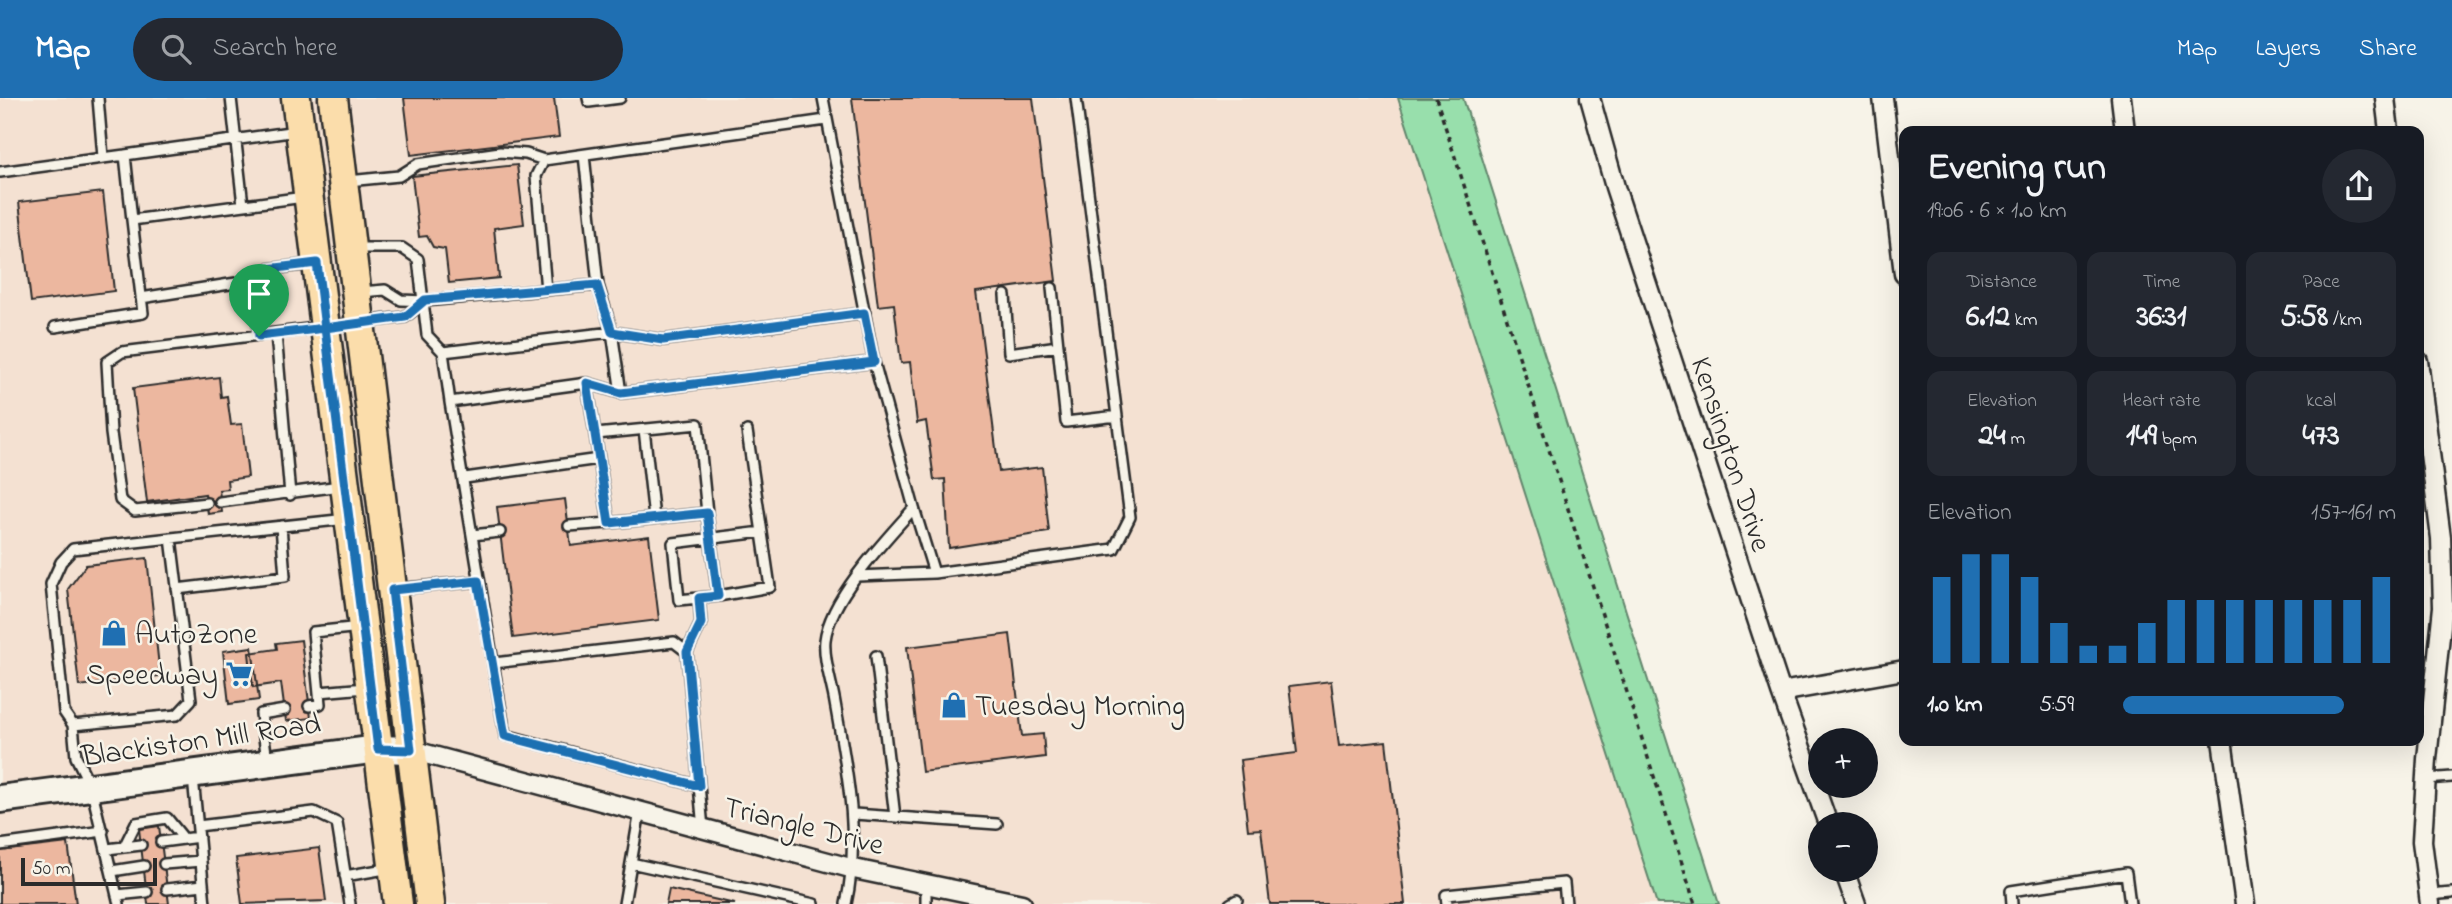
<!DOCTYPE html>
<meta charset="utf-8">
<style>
:root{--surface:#171b24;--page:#242831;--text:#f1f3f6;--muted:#9ea1a6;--accent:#1f6fb2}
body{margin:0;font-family:"Indie Flower",sans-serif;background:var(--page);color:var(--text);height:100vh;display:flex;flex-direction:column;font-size:26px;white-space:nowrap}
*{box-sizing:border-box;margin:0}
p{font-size:23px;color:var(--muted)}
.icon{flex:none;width:38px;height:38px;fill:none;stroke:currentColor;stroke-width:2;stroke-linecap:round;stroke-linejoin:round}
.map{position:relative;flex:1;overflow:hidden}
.sheet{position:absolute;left:1899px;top:28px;width:525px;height:620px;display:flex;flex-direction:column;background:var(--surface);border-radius:14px;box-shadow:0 7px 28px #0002}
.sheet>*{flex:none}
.controls{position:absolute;left:1808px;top:630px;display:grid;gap:14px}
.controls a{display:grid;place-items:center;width:70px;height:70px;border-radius:50%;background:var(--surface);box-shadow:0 7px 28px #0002;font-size:35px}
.scale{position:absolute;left:21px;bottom:18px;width:136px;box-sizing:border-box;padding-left:7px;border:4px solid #2b2b2b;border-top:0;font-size:19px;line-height:24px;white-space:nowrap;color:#2b2b2b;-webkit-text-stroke:5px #f7f3e8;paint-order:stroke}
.pin{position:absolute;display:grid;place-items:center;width:60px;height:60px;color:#fff;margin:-72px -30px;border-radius:50% 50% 50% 0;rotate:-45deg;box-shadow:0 0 7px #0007}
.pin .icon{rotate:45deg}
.round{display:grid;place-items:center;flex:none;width:74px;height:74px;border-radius:37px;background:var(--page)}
.overview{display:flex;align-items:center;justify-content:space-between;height:119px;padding:0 28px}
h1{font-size:38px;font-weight:700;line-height:52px}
.metrics{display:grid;grid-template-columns:repeat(3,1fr);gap:10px;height:119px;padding:7px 28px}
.metrics div{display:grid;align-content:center;border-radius:14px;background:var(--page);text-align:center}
.metrics b{font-size:30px;font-weight:700}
.metrics small{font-size:19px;font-weight:400}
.metrics p{font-size:19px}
.chart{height:196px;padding:14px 28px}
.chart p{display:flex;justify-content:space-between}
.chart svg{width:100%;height:126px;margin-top:7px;stroke:var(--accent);stroke-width:6}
ul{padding:0 28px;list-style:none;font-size:23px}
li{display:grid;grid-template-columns:112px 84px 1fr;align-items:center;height:52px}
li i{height:18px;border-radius:9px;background:var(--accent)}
header{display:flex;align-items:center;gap:42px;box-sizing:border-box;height:98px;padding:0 35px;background:var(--accent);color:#fff}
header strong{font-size:33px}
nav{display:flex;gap:38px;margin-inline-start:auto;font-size:24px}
.search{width:490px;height:63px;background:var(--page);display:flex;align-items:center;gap:18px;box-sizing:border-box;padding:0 24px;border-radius:38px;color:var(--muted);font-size:26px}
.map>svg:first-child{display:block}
</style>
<header>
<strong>Map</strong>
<div class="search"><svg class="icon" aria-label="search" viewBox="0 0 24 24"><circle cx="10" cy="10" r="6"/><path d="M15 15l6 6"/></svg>Search here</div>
<nav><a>Map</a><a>Layers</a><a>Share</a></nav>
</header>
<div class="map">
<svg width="2452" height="806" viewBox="0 0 2452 806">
<rect width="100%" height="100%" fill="#f7f3e8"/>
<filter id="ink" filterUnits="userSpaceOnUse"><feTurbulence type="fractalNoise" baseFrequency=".0143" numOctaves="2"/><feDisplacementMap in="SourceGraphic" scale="14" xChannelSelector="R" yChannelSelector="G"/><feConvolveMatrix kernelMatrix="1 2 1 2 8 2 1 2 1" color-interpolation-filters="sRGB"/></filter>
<g filter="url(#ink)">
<path fill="#f4e1d2" d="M 0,0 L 1398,0 L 1657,806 L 0,806 Z"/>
<path fill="#98dfac" stroke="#62856c" stroke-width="2" d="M 1398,0 L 1463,0 L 1719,806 L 1657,806 Z"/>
<path fill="#ecb79f" stroke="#2b2b2b" stroke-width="2" d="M 404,0 L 554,0 L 559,39 L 411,57 Z
M 852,0 L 1033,0 L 1056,183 L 976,194 L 999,374 L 1042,369 L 1049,434 L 949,450 L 945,381 L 934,382 L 926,323 L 917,325 L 910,264 L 901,265 L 894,206 L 878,208 Z
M 517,67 L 524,126 L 494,130 L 499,180 L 449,185 L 445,151 L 433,149 L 427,138 L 419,139 L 412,78 Z
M 103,94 L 114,193 L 31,204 L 19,104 Z
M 219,279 L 221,299 L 227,298 L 231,327 L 242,326 L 248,379 L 227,382 L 228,391 L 219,392 L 222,414 L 208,416 L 205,396 L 147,404 L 133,290 Z
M 565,401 L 571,448 L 649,438 L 659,522 L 513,540 L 497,409 Z
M 147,460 L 160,578 L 79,588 L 68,491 L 86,467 Z
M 1010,536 L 1022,638 L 1043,636 L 1045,659 L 922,674 L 907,549 Z
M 301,542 L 311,620 L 286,623 L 281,585 L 253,589 L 249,555 L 277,551 L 276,545 Z
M 252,549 L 259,602 L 229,606 L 223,553 Z
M 1331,583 L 1339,648 L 1386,643 L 1405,806 L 1270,806 L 1261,731 L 1248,732 L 1240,662 L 1297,655 L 1289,588 Z
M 159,728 L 169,806 L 148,806 L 139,731 Z
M 68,745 L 76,806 L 0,806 L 0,753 Z
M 319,750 L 326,803 L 242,806 L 236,760 Z
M 669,791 L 735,806 L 666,806 Z"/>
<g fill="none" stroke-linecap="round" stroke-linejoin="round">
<g stroke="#2b2b2b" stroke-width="14">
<path id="lane" d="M 98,0 L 103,59
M 231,0 L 243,107
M 588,0 L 589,4 L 620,0
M 823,0 L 874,264 L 914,410 C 886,441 830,500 825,542 C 823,561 832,586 835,605 C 847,673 861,738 846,806
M 125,57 L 297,33
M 584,57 L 598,187 L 612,234 L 621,295
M 0,74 L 125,57 L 132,122
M 348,83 L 399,78 L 418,66 L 500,54 L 526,56 L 544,62
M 356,150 L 402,150 L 418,161 L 427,237 L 443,254 L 450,304 L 587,285 L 621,295 L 874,264
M 1052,190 L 1066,324 L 1117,318
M 546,192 L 536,78 L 544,62 L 826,22
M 361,194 L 385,192 L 401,202 L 425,203 L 598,187
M 1005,197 L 1009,255 L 1058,248
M 141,200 L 255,182
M 55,229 L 143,215 L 132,122 L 304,99
M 276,236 L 290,397
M 259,238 L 255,182 L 268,171 L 312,166
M 443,254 L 612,234 L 663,242 L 865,215
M 450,304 L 505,637 L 699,688
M 644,331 L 654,420
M 596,336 L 698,326 L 707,415 L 609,425
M 465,380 L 599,361 L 587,285
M 220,404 L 340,388
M 207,405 L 135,413 L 120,402 L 111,335 L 107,264 L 122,254 L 405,219 L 425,203
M 914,410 L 934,475
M 707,415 L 718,498 L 770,489 L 747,333
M 569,428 L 609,425 L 599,361
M 472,437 L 500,434
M 857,478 L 934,475 L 1114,451 L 1130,419 L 1076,0
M 177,491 L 285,478 L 281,428
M 397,491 L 479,483
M 718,498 L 679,502 L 673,445 L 762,434
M 687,554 L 701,525 L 699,500
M 876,558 L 895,719
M 494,565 L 674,544 L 687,554 L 703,731
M 319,594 L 366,590
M 309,608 L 320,606 L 313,534 L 361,529
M 73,627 L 64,614 L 51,486 L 61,464 L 73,451 L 171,440
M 267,663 L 261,616 L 285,612
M 193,679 L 205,806
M 2426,681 L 2452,679
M 854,716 L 997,726
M 198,728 L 314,714 L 337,725 L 350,806
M 161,744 L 199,739
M 0,747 L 103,733
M 124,749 L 136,725 L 167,720 L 184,741
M 107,751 L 141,747
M 631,765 L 814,806
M 164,766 L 201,763
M 112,773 L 144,768
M 345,778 L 391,770
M 926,786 L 926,806
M 167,791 L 203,787
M 117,797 L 147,794
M 2429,797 L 2452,795
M 119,806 L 91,689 L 76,659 L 73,627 L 177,617 L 191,602 L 171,440 L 347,421
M 624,806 L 640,713
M 1230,806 L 1237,802
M 1447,806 L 1446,797 L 1564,785 L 1566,806
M 2012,806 L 2011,793 L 2126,775 L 2130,806"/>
</g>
<g stroke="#2b2b2b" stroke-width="23">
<path id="street" d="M 1590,0 L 1615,89 L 1781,594 L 1828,726
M 1883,0 L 1904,176
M 2121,0 L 2125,33
M 2385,0 L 2389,33
M 2418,263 L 2441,440 L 2443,509 L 2427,661 L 2422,743 L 2430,806
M 1781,594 L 1904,572
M 2222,642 L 2245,806
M 411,652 L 854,771 L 1022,806
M 1844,772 L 1856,806"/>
</g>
<g stroke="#2b2b2b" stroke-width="32">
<path id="secondary" d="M 0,701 L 378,651 L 411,652"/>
</g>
<g stroke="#2b2b2b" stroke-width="33">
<path id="primary" d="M 296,0 L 398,806
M 333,0 L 430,806"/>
</g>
<path stroke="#2b2b2b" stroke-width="3.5" stroke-dasharray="5 5" stroke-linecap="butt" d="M 1436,0 L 1695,806"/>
<use href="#lane" stroke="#f7f3e8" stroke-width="9"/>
<use href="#street" stroke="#f7f3e8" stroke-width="18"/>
<use href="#secondary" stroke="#f7f3e8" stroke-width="26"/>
<use href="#primary" stroke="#fbddab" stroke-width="28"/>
</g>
</g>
<g fill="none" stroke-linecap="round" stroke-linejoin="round" filter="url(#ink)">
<g stroke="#fff" stroke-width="14">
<path id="route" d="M 259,238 L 325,230 L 378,651 L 411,652 L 392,492 L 478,483 L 505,638 L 699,688 L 687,554 L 701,525 L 699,500 L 718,498 L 707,415 L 609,425 L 587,285 L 621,295 L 874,264 L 864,215 L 663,242 L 612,234 L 597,187 L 425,202 L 405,219 L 325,230 L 317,165 L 268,171 L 255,182 L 259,238"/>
</g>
<use href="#route" stroke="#1f6fb2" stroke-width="9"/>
</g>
<defs>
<g id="shop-bare" transform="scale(2.1)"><path d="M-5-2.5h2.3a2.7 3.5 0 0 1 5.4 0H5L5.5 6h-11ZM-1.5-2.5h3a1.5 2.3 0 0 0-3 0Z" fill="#1f6fb2" stroke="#f7f3e8" stroke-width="2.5" paint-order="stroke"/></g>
<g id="supermarket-bare" transform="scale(2.1)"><path d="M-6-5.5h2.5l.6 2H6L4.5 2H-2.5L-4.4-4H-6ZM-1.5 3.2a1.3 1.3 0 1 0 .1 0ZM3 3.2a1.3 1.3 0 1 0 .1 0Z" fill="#1f6fb2" stroke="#f7f3e8" stroke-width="2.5" paint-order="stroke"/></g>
</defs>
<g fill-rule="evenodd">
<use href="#shop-bare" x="114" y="535"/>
<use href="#supermarket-bare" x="239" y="576"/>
<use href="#shop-bare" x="954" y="607"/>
</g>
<g text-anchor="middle" stroke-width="5" stroke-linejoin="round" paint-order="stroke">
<g font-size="30" fill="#2b2b2b" stroke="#f7f3e8">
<text transform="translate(1732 356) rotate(72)" y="10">Kensington Drive</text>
<text transform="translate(201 641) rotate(-8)" y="10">Blackiston Mill Road</text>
<text transform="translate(804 727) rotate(14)" y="10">Triangle Drive</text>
</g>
<g font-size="30" fill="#2b2b2b" stroke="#f7f3e8" text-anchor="start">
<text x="135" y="545">AutoZone</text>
<text x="218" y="586" text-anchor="end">Speedway</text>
<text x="975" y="617">Tuesday Morning</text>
</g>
</g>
</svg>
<div class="controls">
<a>+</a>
<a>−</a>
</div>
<div class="scale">50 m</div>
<div class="pin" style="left:259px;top:238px;background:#1e9e55"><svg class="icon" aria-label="arrive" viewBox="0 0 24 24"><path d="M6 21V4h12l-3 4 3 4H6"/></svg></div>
<section class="sheet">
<div class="overview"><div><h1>Evening run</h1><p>19:06 · 6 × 1.0 km</p></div><a class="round"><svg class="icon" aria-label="share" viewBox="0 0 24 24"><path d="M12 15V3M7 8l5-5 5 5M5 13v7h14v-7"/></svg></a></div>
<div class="metrics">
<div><p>Distance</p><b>6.12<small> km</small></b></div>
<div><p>Time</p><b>36:31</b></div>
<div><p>Pace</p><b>5:58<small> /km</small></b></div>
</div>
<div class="metrics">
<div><p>Elevation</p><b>24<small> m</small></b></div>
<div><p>Heart rate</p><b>149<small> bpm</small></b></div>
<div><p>kcal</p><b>473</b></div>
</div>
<div class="chart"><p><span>Elevation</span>157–161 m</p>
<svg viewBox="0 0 160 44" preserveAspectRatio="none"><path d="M5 44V14M15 44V6M25 44V6M35 44V14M45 44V30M55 44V38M65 44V38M75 44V30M85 44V22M95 44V22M105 44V22M115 44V22M125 44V22M135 44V22M145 44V22M155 44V14"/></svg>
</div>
<ul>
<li><b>1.0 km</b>5:59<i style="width:81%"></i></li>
</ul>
</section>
</div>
